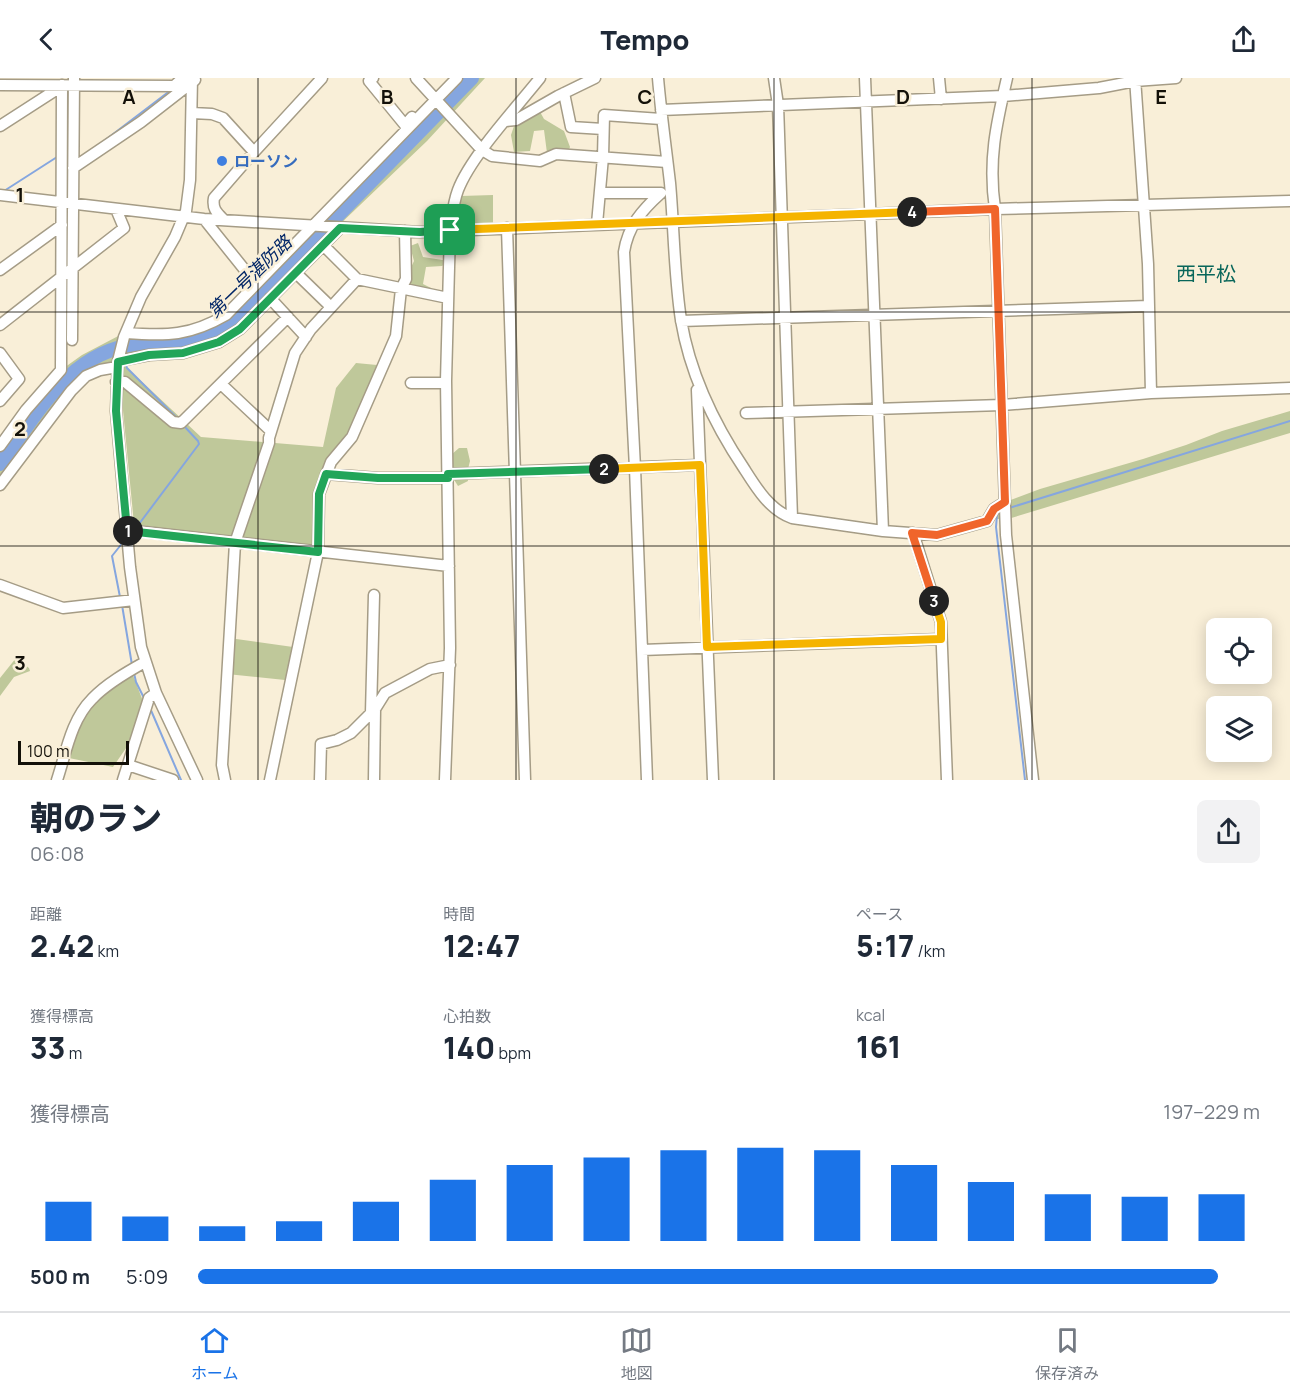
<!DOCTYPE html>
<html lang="ja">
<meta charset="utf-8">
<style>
:root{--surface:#fff;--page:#f2f2f3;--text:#1f2937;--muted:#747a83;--line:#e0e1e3;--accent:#1a73e8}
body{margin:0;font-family:Manrope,"Noto Sans JP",sans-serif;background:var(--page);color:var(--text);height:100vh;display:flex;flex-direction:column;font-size:22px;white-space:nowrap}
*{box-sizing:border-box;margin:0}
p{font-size:20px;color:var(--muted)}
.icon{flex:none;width:33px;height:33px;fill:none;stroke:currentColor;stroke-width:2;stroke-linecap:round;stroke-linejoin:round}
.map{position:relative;height:702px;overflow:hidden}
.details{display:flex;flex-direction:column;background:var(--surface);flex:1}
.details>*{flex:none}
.tools{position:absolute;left:1206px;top:540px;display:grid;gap:12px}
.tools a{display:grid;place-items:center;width:66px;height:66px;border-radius:9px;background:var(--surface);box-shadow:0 3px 15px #0003;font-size:30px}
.scale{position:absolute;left:18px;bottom:15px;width:111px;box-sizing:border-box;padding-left:6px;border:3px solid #131008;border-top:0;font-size:16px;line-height:21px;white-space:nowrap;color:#131008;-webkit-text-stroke:4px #f9efd8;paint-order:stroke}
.pin{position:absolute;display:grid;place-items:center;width:51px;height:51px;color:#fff;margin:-26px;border-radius:12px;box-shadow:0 3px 9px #0006}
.km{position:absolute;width:30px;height:30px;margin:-15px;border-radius:50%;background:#222;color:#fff;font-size:16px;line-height:30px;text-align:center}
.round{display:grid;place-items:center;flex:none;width:63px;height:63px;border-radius:9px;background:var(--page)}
.summary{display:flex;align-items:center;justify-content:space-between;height:102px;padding:0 30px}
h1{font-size:33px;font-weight:800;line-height:45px}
.figures{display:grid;grid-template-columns:repeat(3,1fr);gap:9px;height:102px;padding:6px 30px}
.figures div{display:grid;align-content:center}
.figures b{font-size:30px;font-weight:800}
.figures small{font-size:16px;font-weight:400}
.figures p{font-size:16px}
.chart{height:168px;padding:12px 30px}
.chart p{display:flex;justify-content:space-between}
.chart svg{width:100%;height:108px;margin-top:6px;stroke:var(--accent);stroke-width:6}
ul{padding:0 30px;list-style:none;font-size:20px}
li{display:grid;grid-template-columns:96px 72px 1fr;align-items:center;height:45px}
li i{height:15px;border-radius:8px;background:var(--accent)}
header{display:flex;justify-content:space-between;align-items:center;height:78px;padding:0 30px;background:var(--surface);font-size:27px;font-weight:800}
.dock{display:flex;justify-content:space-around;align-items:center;height:84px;border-top:2px solid var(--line);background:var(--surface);font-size:16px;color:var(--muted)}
.dock a{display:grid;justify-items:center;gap:3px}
.dock .selected{color:var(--accent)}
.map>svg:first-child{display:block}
</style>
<header><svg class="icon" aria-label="back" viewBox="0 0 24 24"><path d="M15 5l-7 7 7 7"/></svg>Tempo<svg class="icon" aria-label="share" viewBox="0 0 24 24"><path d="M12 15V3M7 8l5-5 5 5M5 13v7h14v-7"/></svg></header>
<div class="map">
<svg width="1290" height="702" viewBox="0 0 1290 702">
<rect width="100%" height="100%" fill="#f9efd8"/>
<path fill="#bfc89a" d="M 457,0 L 485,0 L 427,63 L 336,150 L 226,260 L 87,294 L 0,404 L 0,368 L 61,292 L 82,277 L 124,255 L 157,258 L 226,237 Z
M 539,32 L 544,41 L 564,53 L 570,69 L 568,74 L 547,75 L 544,52 L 534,53 L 530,73 L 514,74 L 511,57 L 515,45 Z
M 493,117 L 493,146 L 457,148 L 457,133 L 461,118 Z
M 418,165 L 423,179 L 449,183 L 442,188 L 426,189 L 423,206 L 431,210 L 436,215 L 402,209 L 414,183 L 410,168 Z
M 356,285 L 377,287 L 352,359 L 331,384 L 319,416 L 318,474 L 134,446 L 121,312 L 124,287 L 201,359 L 323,369 L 336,310 Z
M 1290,333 L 1290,355 L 1008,441 L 989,441 L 1000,426 L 1040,411 L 1143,381 L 1186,367 L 1222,353 Z
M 459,370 L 467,370 L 470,383 L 467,395 L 468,403 L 458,408 L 448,392 L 451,377 Z
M 229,560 L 293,569 L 285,602 L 227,596 Z
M 16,580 L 29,590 L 30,593 L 14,599 L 0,618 L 0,600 Z
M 131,592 L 146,631 L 140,650 L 113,689 L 64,679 L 87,626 Z"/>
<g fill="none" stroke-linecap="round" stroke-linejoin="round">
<path stroke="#85a6df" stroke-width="2" d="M 104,63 L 171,12
M 4,113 L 57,79
M 68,120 L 69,15
M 67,189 L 68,129
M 125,284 L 127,290 L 176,339
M 65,300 L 65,294
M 1009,430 L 1290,343
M 1001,433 L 997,437 L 996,449 L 1025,702
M 136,450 L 199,366 L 198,363 L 184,348
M 120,519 L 112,478 L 124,463
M 122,527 L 132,587
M 134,595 L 136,604 L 144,620
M 150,630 L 181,702"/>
<path stroke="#85a6df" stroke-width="14" d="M 0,386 C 37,337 69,273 138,266 C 163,264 188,268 211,258 C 220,255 227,248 235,243 L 472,0"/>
<g stroke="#a59c86" stroke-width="13">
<path id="minor" d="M 192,0 L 190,102 L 186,133 L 175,159 L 141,219 L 124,259 L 118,283 L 116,333 L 130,489 L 141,569 L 156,615 L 197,702
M 373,0 L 369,3 L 405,47 L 412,39
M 416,0 L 482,72 L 492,78 L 540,83 L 556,76 L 667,84
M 658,0 C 661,35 666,70 670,105 C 674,150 674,196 681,242 C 690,296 714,346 745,392 C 757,411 770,432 792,440 L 883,453 L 937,457 L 987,443 L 994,431 L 1005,424
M 774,0 L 778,27 L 792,440
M 865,0 L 883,453
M 939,0 L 941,21
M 1007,0 C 996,47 988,83 995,131 L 1006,457 L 1033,702
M 1135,0 L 1148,186 L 1151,315
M 0,7 L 174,8 L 183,0
M 564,15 L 571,49 L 603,51
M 661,32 L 1003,18 L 1099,10 L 1135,3 L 1176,0
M 192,35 L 212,36 L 223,40 L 254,74 L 322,0
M 506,43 L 516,42 L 558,18 L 595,0
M 0,48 L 62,8
M 73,90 L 141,44 L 195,2
M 600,115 L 661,115
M 0,117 L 204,141 L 420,154 L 995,131 L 1290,123
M 204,141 L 256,206
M 224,142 C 217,135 212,131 214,120 L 254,74
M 597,146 L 603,79 L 604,37 L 661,41
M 507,150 L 525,702
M 323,167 L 357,201
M 0,192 L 62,147
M 296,195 L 331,229
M 270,220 L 306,259
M 681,243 L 1149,228
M 0,247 L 124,150 L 116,131
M 126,255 C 167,258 190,258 226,237 L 457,0
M 72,262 L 74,0
M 0,275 L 19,301 L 0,323
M 118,283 L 149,277 L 183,275 L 219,264 L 240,251 L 340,150
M 116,304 L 125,304 L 173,344 L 181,345 L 288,239
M 411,305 L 446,305
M 221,306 L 271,353
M 697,312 L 713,702
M 746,335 L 1002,327 L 1151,315 L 1290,310
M 0,368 L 26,332 L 61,292 L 62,7
M 326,396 L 378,400 L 448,400
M 448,396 L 700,387
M 0,407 L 71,313 L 86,298 L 100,292 L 117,289
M 127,452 L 449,488
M 913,455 L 941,544 L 947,702
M 0,507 L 63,530 L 134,522
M 642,572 L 941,561
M 371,635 L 374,517
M 128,687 L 173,702
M 57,702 C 66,675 71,642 92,621 C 106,606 127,594 145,584
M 123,702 L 149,620 L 156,615
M 225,702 L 222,687 L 235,465 L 269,365 L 269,360 L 295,275 L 311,251 L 357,201 L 448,220
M 270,702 L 318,474 L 319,416 L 331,384 L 352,359 L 396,258 L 401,211 L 406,201 L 405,153
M 320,702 L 321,666 L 337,662 L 351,655 L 375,631 L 385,615 L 430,591 L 450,587
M 374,702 L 375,631
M 445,702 L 450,570 L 446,303 L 450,152 C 452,139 453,125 458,112 C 471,78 517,29 540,0
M 647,702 L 635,390 L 624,174 C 628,148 642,132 661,115"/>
</g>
<use href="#minor" stroke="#fff" stroke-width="10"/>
</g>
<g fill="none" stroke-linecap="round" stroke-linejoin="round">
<g stroke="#fff" stroke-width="12">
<path id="split-1" d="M 128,453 L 127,452 L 116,333 L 118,284 L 149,277 L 183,275 L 219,264 L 240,251 L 340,150 L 420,154 L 450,152"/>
</g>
<g stroke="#fff" stroke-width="12">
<path id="split-2" d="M 128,453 L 318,474 L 319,416 L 326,396 L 378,400 L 448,400 L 448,396 L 604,391"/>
</g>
<g stroke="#fff" stroke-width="12">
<path id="split-3" d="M 604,391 L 700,387 L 707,569 L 941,561 L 941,544 L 934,523"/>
</g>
<g stroke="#fff" stroke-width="12">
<path id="split-4" d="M 912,134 L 995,131 L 1005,424 L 994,431 L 987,443 L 937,457 L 912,455 L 934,523"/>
</g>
<g stroke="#fff" stroke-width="12">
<path id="split-5" d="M 450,152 L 912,134"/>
</g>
<use href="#split-1" stroke="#22a559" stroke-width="8"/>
<use href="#split-2" stroke="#22a559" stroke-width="8"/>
<use href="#split-3" stroke="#f5b400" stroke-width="8"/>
<use href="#split-4" stroke="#f0652b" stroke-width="8"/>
<use href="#split-5" stroke="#f5b400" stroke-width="8"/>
</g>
<path fill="none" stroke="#131008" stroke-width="1.5" stroke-opacity="0.55" d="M 258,0 L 258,702M 516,0 L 516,702M 774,0 L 774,702M 1032,0 L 1032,702M 0,234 L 1290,234M 0,468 L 1290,468"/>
<circle fill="#3f7fe0" stroke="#f9efd8" stroke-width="2" cx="222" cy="83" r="6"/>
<g text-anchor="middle" stroke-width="5" stroke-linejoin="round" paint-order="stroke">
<g font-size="16" font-weight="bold" fill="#366cbe" stroke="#f9efd8" text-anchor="start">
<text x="234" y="89">ローソン</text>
</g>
<g font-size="18" font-style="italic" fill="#012566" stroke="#f9efd8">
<text transform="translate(250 199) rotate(-44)" y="6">第一号湛防路</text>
</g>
<g font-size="20" fill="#08665a" stroke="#f9efd8">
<text x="1206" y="203">西平松</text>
</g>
</g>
<g font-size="20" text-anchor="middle" font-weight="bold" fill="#131008" stroke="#f9efd8" stroke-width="5" stroke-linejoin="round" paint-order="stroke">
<text x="129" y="26">A</text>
<text x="387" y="26">B</text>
<text x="645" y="26">C</text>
<text x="903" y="26">D</text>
<text x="1161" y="26">E</text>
<text x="20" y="124">1</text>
<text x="20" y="358">2</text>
<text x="20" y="592">3</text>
</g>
</svg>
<div class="tools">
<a><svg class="icon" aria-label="locate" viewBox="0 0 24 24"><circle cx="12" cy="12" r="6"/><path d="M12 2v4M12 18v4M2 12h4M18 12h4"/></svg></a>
<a><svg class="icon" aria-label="layers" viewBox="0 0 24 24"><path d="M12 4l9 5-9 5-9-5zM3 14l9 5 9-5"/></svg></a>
</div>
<div class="scale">100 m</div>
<div class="pin" style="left:450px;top:152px;background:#1e9e55"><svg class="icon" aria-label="arrive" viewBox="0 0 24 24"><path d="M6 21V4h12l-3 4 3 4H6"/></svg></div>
<b class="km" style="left:128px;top:453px">1</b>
<b class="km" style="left:604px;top:391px">2</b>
<b class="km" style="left:934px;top:523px">3</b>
<b class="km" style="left:912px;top:134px">4</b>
</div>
<section class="details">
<div class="summary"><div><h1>朝のラン</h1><p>06:08</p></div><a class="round"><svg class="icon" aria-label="share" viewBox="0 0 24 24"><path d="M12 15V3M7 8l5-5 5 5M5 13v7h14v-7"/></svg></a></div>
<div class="figures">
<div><p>距離</p><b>2.42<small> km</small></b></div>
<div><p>時間</p><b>12:47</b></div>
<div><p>ペース</p><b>5:17<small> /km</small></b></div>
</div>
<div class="figures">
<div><p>獲得標高</p><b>33<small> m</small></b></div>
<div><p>心拍数</p><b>140<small> bpm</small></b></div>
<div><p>kcal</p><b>161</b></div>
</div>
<div class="chart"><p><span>獲得標高</span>197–229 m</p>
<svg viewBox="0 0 160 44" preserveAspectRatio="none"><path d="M5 44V28M15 44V34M25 44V38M35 44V36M45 44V28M55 44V19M65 44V13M75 44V10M85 44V7M95 44V6M105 44V7M115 44V13M125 44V20M135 44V25M145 44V26M155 44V25"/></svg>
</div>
<ul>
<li><b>500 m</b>5:09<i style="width:96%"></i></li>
</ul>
</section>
<nav class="dock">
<a class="selected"><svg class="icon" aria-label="home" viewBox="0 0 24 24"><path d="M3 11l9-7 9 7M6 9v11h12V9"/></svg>ホーム</a>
<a><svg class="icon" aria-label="map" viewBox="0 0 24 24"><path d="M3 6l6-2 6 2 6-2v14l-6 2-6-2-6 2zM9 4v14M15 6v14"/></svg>地図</a>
<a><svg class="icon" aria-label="saved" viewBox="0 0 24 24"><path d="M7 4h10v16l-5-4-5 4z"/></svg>保存済み</a>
</nav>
